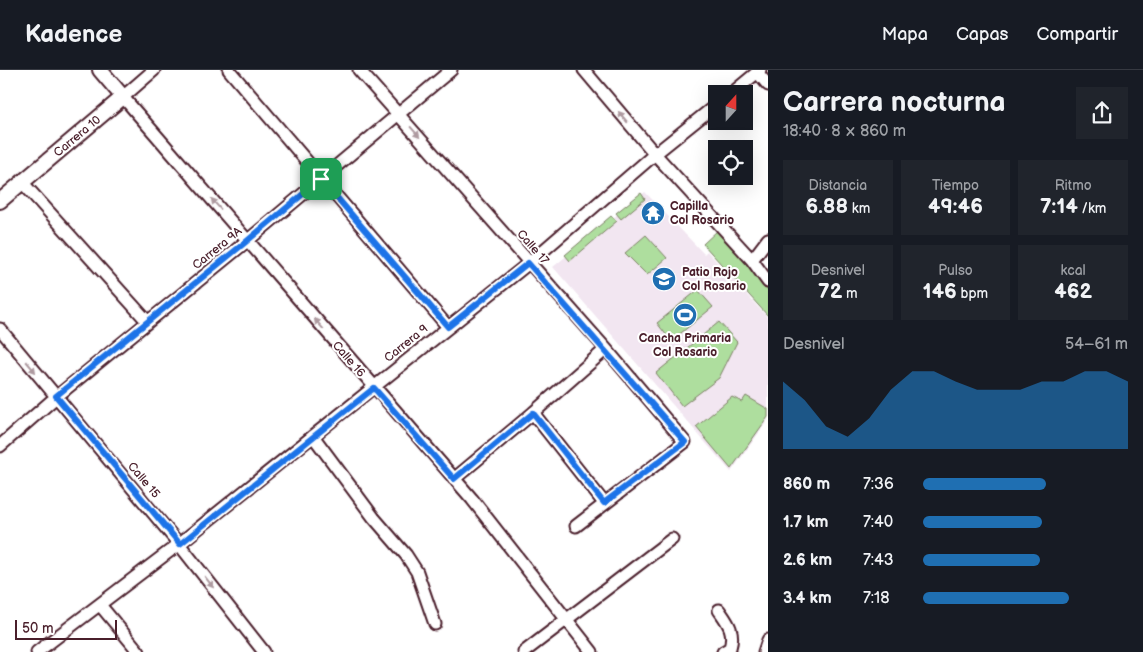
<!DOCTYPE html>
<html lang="es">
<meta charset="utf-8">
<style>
:root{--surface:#171b24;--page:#20242c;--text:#f1f3f6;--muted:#9ea1a6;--line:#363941;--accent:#1f6fb2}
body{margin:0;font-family:"Balsamiq Sans",sans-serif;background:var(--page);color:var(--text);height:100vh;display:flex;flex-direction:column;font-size:19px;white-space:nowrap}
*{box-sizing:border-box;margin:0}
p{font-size:16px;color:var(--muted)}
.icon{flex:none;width:28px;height:28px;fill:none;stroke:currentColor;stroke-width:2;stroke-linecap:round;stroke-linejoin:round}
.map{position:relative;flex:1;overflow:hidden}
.drawer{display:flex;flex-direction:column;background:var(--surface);width:375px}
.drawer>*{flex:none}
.needle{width:32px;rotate:21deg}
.controls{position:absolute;left:708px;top:15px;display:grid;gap:10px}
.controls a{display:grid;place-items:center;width:45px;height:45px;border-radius:0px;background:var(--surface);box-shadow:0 5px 20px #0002;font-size:25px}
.scale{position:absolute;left:15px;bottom:12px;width:102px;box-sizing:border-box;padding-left:5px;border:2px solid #4a1f2b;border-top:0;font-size:14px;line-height:18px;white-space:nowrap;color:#4a1f2b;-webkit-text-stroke:4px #fff;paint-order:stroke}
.pin{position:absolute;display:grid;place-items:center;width:42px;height:42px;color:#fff;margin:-21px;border-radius:10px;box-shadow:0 2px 8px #0006}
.round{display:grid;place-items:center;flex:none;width:52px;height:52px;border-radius:0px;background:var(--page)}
.headline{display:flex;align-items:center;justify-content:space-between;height:85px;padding:0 15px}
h1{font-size:28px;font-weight:800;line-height:38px}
.metrics{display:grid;grid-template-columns:repeat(3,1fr);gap:8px;height:85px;padding:5px 15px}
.metrics div{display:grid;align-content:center;border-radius:0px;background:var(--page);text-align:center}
.metrics b{font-size:21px;font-weight:800}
.metrics small{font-size:14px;font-weight:400}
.metrics p{font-size:14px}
.chart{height:140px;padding:10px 15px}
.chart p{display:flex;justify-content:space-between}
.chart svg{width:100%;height:90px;margin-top:5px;fill:var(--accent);opacity:.7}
ul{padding:0 15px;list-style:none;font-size:16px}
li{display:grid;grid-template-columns:80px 60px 1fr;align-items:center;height:38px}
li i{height:12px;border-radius:6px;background:var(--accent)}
header{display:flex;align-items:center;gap:30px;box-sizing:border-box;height:70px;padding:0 25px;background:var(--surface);border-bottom:1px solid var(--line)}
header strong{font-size:24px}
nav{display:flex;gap:28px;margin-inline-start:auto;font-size:18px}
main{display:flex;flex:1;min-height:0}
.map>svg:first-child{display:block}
</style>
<header>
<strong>Kadence</strong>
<nav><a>Mapa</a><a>Capas</a><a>Compartir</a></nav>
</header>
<main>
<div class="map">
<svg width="768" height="582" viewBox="0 0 768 582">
<rect width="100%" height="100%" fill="#fff"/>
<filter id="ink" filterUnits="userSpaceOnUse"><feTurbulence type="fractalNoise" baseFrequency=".02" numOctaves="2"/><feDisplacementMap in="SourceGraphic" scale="10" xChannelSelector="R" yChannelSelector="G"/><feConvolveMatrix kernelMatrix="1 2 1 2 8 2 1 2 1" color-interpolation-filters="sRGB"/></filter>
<g filter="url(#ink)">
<path fill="#f2e6f1" d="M 645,122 L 704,184 L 707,181 L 768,248 L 768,350 L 731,402 L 553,197 Z"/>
<path fill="#aede9e" stroke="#7c7e64" d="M 641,123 L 645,129 L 621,149 L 616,143 Z
M 611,146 L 617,151 L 570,191 L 565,185 Z
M 718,160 L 768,220 L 768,246 L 703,174 Z
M 646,165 L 667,188 L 647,205 L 625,183 Z
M 698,220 L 713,237 L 671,271 L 657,253 Z
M 719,252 L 737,272 L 719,308 L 682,336 L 656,303 Z
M 746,326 L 768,339 L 768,347 L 731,399 L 696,357 L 732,327 L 742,332 Z"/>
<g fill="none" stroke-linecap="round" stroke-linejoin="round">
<g stroke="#4a1f2b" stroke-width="15">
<path id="minor" d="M 154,0 L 123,27 L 472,429 L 592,582
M 229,0 L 448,257
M 359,0 L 606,279 L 685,372 L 576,456
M 584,0 L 655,84 L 752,190 L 768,212
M 757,2 L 768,15
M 731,24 L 760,0
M 22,112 L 148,252
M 752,190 L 768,169
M 0,259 L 179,474 L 264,582
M 533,343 L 604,433
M 313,366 L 374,448 L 406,485 L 417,502 L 435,554
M 0,376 L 56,327 L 247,171 L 451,0
M 454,409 L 533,343 L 606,279
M 100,535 L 139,582
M 719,540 C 728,553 735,561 730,578 L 723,582
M 37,582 L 179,474 L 374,317 L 529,193 L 655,84 L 716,35
M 524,582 L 672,469
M 764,582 L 768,570"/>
</g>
<g stroke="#4a1f2b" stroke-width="18">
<path id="tertiary" d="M 0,131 L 123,27 L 100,0"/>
</g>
<use href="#minor" stroke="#fff" stroke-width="11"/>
<use href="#tertiary" stroke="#fff" stroke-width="14"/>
</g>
<defs><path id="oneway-solid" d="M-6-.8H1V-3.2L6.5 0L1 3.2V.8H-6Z" transform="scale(1.25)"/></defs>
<g fill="#ae9aa0">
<use href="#oneway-solid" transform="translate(623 47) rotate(-130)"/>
<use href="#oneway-solid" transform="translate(415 62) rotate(49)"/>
<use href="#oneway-solid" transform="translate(216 134) rotate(-131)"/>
<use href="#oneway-solid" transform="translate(319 254) rotate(-131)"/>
<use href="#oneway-solid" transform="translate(31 297) rotate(50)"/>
<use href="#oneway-solid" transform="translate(209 512) rotate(52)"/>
</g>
</g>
<g fill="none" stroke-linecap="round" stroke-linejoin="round" filter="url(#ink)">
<g stroke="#fff" stroke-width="10">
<path id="route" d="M 321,109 L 448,257 L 528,193 L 685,372 L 604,433 L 533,343 L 454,409 L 374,318 L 180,474 L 56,326 L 247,171 Z"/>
</g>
<use href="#route" stroke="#1a73e8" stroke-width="6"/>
</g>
<defs>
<g id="temple-disc" transform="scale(1.25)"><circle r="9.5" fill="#1f6fb2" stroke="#fff"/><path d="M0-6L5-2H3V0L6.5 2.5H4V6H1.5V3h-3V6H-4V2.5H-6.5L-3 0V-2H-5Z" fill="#fff"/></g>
<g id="school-disc" transform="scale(1.25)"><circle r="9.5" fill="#1f6fb2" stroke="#fff"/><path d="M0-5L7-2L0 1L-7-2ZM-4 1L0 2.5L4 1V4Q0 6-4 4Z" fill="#fff"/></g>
<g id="stadium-disc" transform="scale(1.25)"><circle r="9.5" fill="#1f6fb2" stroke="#fff"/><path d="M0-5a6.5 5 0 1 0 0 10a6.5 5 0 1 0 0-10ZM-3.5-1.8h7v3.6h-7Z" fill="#fff"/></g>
</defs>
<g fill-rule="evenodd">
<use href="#temple-disc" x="653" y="143"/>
<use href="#school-disc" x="664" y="209"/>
<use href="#stadium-disc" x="685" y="245"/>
</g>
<g text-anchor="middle" stroke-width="4" stroke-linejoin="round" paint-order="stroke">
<g font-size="12" fill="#4a1f2b" stroke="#fff">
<text transform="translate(77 66) rotate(-40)" y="4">Carrera 10</text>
<text transform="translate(533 177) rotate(49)" y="4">Calle 17</text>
<text transform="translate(217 178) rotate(-39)" y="4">Carrera 9A</text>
<text transform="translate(406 273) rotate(-39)" y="4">Carrera 9</text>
<text transform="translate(349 289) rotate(49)" y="4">Calle 16</text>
<text transform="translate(144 410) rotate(50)" y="4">Calle 15</text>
</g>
<g font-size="12" font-weight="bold" fill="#4a1f2b" stroke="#fff" text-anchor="start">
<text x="670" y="140">Capilla<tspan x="670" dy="14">Col Rosario</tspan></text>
<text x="682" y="206">Patio Rojo<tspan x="682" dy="14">Col Rosario</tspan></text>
<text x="685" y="272" text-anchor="middle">Cancha Primaria<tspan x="685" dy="14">Col Rosario</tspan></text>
</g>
</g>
</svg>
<div class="controls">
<a><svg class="needle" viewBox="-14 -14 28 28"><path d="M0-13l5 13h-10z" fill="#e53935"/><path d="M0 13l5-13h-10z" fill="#9ea1a6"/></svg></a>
<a><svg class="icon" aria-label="locate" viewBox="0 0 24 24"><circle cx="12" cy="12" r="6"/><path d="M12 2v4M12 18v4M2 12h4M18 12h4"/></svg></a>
</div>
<div class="scale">50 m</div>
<div class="pin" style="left:321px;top:109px;background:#1e9e55"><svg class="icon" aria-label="arrive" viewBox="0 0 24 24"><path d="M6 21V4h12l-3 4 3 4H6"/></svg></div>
</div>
<section class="drawer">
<div class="headline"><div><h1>Carrera nocturna</h1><p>18:40 · 8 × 860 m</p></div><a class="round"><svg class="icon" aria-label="share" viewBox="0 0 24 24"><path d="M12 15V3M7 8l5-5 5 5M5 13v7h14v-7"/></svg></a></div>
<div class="metrics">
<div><p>Distancia</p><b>6.88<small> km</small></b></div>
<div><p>Tiempo</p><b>49:46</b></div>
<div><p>Ritmo</p><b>7:14<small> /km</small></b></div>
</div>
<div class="metrics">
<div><p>Desnivel</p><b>72<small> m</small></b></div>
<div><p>Pulso</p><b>146<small> bpm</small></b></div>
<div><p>kcal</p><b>462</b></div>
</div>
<div class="chart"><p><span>Desnivel</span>54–61 m</p>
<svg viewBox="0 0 160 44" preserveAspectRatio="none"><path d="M0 44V11L10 20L20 33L30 38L40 29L50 15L60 6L70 6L80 11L90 15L100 15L110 15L120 11L130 11L140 6L150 6L160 11V44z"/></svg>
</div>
<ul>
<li><b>860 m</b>7:36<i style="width:60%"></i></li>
<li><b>1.7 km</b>7:40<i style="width:58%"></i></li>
<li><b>2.6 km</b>7:43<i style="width:57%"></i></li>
<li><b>3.4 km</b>7:18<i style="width:71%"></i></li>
</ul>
</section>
</main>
